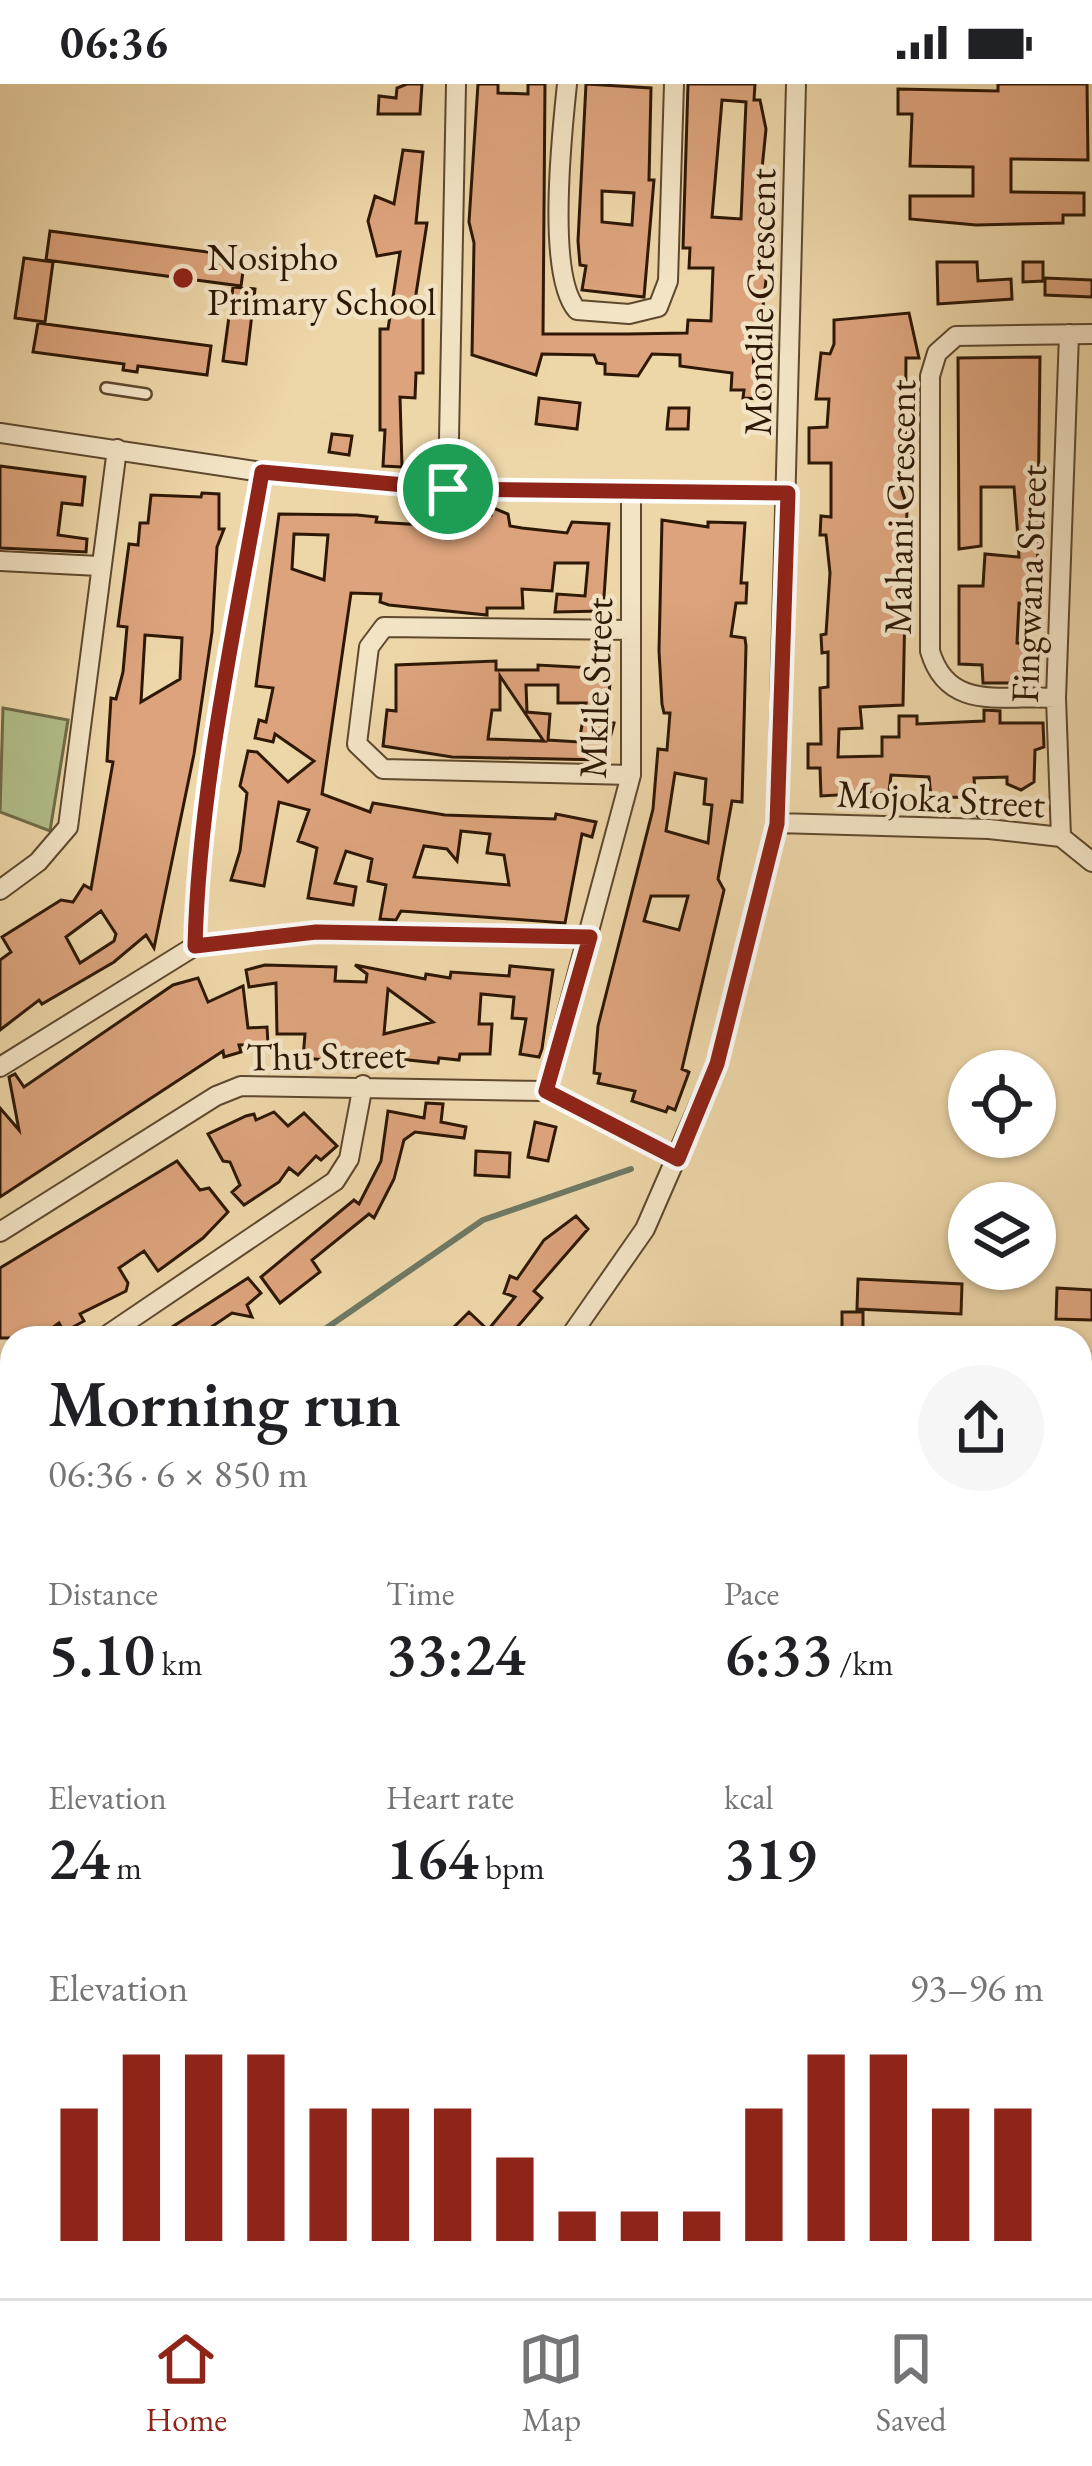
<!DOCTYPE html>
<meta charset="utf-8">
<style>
:root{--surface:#fff;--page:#f6f6f6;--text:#202124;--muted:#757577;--line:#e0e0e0;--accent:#8f2418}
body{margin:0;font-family:"EB Garamond",serif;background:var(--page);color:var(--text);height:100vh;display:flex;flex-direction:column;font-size:45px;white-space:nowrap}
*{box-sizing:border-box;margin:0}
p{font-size:39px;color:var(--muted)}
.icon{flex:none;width:66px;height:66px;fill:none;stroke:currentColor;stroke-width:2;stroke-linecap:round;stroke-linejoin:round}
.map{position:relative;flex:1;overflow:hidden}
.side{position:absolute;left:0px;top:1242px;width:1092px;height:972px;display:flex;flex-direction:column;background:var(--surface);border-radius:36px 36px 0 0;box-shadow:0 3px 9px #0004}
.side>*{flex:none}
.fabs{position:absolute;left:948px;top:966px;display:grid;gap:24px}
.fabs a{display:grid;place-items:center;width:108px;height:108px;border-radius:50%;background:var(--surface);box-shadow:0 3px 9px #0004;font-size:60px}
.pin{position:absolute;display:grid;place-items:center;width:102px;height:102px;color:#fff;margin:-51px;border:6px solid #fff;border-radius:50%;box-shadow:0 3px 12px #0007}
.round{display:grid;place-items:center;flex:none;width:126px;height:126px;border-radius:63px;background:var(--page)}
.overview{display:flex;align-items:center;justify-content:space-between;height:204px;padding:0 48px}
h1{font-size:66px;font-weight:600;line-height:90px}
.stats{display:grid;grid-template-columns:repeat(3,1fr);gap:18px;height:204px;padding:12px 48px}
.stats div{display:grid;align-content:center}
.stats b{font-size:60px;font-weight:600}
.stats small{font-size:33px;font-weight:400}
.stats p{font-size:33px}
.chart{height:336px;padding:24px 48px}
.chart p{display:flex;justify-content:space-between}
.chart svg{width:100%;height:216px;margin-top:12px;stroke:var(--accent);stroke-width:6}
.status{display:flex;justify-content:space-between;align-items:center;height:84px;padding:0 60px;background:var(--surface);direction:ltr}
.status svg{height:33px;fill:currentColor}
.tab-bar{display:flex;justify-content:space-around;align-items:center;height:168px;border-top:3px solid var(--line);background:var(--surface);font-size:33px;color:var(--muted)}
.tab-bar a{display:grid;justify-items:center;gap:6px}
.tab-bar .on{color:var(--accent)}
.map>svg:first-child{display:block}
</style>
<div class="status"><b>06:36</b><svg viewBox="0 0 49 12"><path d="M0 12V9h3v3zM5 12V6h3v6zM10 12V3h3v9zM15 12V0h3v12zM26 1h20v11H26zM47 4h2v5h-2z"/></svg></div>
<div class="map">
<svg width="1092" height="2214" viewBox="0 0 1092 2214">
<rect width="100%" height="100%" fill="#edd6a8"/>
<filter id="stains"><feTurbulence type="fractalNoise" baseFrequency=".00167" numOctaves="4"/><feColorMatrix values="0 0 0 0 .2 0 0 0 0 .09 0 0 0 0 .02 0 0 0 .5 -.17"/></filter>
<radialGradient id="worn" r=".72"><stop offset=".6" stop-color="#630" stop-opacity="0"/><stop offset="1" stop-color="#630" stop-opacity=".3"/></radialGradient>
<path fill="#b3bf8b" stroke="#706c48" stroke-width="3" d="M 3,624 L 68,636 L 50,747 L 0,728 Z"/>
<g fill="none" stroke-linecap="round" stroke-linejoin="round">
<path stroke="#6f7964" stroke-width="6" d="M 312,1254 L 483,1136 L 631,1085
M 0,1440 L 12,1433"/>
</g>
<path fill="#dca37c" stroke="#2e1805" stroke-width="3" fill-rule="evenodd" d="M 407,0 L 422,0 L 420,30 L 378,30 L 379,12 L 396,14 L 397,4 Z
M 478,0 L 498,0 L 498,9 L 528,10 L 528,0 L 545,0 L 543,250 L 628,250 L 687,249 L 688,236 L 711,237 L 713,184 L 689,184 L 690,164 L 683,164 L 688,0 L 755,0 L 754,16 L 760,16 L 766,45 L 760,105 L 767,187 L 760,249 L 753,256 L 754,296 L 764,296 L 764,315 L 743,314 L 744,306 L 731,306 L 732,289 L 680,282 L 680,271 L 652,270 L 638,292 L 605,290 L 605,280 L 597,279 L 594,271 L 542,270 L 536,291 L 472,271 L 474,159 L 469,138 ZM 722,16 L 746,18 L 741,135 L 712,133 Z
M 586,0 L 651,4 L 649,96 L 654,96 L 644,213 L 582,206 L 586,182 L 580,181 L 578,157 ZM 602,107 L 634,109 L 632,141 L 602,138 Z
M 998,0 L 1087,0 L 1088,76 L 1011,75 L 1011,108 L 1084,109 L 1084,131 L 1063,131 L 1063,139 L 976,141 L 910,135 L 910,112 L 973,112 L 973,83 L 910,82 L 912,30 L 898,30 L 898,5 L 998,7 Z
M 403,66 L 423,68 L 416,139 L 427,139 L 416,210 L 423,219 L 423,289 L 416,289 L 415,314 L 400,313 L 402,383 L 383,382 L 385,346 L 380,346 L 380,245 L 388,245 L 400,168 L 377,172 L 368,137 L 375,112 L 394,120 Z
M 50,147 L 245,173 L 241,202 L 46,176 Z
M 24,174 L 53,178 L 45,238 L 15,234 Z
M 937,178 L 977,178 L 978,197 L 1011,195 L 1012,215 L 938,220 Z
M 1023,178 L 1043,178 L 1043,197 L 1023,198 Z
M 1045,194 L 1092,196 L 1092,213 L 1045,211 Z
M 233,203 L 255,205 L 246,280 L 223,277 Z
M 909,229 L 919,274 L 906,274 L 905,397 L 899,397 L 907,422 L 903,621 L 860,623 L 862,644 L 839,645 L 838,673 L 882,672 L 882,653 L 899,653 L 899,632 L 917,632 L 917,640 L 984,637 L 984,626 L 1000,627 L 1000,639 L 1043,639 L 1044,663 L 1035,666 L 1034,698 L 1021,706 L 1007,700 L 1007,693 L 974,694 L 977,731 L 963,713 L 931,714 L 929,693 L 891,691 L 889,708 L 821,712 L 820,684 L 808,684 L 808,660 L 821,660 L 820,604 L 828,603 L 828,568 L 822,569 L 821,551 L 826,550 L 830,489 L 826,451 L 820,451 L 821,432 L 831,433 L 831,379 L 809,379 L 809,344 L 827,343 L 829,315 L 816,315 L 821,269 L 830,270 L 834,260 L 834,236 Z
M 38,239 L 211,262 L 207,291 L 138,282 L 137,288 L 123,286 L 124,280 L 33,268 Z
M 1040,273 L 1037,520 L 1019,519 L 1017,559 L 1032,561 L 1030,577 L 1027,592 L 1014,591 L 1014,599 L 983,599 L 982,581 L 959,580 L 959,502 L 983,502 L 985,470 L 1019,473 L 1017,441 L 1014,403 L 981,403 L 981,462 L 959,465 L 958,274 Z
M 539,314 L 580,319 L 577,345 L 536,340 Z
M 669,324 L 689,324 L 688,345 L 667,345 Z
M 332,350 L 352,352 L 349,371 L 329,368 Z
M 0,382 L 85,393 L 82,421 L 62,419 L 58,451 L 87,455 L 86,468 L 0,464 Z
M 202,409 L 219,410 L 219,445 L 224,445 L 217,463 L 212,548 L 194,670 L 154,864 L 146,851 L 114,878 L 42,920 L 39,916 L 0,946 L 0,876 L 11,868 L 2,853 L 61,816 L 73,818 L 84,801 L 91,805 L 113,678 L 107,677 L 111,614 L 116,615 L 123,588 L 127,543 L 118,542 L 129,460 L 138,461 L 140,439 L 148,439 L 151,411 L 201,413 ZM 145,551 L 182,554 L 180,595 L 141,618 ZM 101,827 L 116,850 L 114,857 L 80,879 L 66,853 Z
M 491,423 L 508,430 L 510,442 L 522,444 L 567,449 L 572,438 L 609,440 L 603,527 L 555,528 L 557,510 L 585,512 L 588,479 L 555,479 L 552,507 L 522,505 L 523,524 L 487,524 L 487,531 L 389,521 L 380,518 L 381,510 L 351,509 L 322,710 L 370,728 L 373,719 L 445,731 L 555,735 L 556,730 L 596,738 L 592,753 L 582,750 L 565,839 L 401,827 L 396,836 L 380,835 L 386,801 L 368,797 L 372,775 L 346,767 L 335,799 L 356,803 L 353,821 L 308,814 L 317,764 L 298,757 L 309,726 L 279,718 L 264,802 L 231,796 L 240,767 L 247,709 L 240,702 L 248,667 L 257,668 L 288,698 L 314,677 L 275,650 L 273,658 L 255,654 L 259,636 L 266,638 L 273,604 L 256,602 L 279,430 L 357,431 L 377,433 L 376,438 L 472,444 L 475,431 L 491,431 ZM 294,450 L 328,451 L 324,496 L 292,485 ZM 461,747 L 490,750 L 487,769 L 504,771 L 509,801 L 414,793 L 424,762 L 447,765 L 457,777 Z
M 662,436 L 708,443 L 708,438 L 745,439 L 741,499 L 747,499 L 746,519 L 736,519 L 731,552 L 745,554 L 746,562 L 742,718 L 732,717 L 718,795 L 724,806 L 682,985 L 689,988 L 675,1026 L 668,1023 L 666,1028 L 632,1017 L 635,1007 L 598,999 L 600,990 L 594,989 L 598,942 L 653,725 L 658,665 L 667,666 L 670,629 L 664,629 L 662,620 L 659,567 ZM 675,689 L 706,695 L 704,720 L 712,721 L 708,759 L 666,747 ZM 651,812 L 688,812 L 679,846 L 644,837 Z
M 496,577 L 496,586 L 538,586 L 538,581 L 611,585 L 607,638 L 614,639 L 604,676 L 452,673 L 383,662 L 387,626 L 396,627 L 396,581 ZM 500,592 L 543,656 L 544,657 L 488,655 L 492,626 L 500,626 ZM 526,601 L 558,601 L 558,619 L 586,619 L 579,658 L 548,656 L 550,630 L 527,628 Z
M 265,881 L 336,883 L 335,897 L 366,898 L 367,890 L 355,881 L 425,895 L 426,890 L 450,894 L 451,888 L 509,892 L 510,882 L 553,886 L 542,965 L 539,973 L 520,970 L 526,935 L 512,934 L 514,913 L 481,910 L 479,940 L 492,940 L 490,970 L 460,970 L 459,976 L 439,974 L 438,979 L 369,972 L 350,973 L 350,978 L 303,974 L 305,950 L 277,950 L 276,899 L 249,903 L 246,886 ZM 388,905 L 433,938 L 384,950 Z
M 198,894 L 208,918 L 243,902 L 248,944 L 267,943 L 268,960 L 239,961 L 241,968 L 224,973 L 223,967 L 0,1113 L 0,1024 L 19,1046 L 9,993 L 15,990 L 24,1003 L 173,901 Z
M 426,1019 L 443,1020 L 441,1038 L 466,1043 L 464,1054 L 415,1048 L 404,1056 L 394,1095 L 374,1134 L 369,1130 L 312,1176 L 320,1188 L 280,1219 L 261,1193 L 354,1116 L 359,1120 L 381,1077 L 388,1027 L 424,1034 Z
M 274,1028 L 288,1042 L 304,1029 L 337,1062 L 321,1076 L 316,1072 L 298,1091 L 289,1084 L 279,1098 L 244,1121 L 232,1108 L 240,1101 L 230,1078 L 223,1077 L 208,1050 L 246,1032 L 254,1030 L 256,1036 Z
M 535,1038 L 556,1043 L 548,1077 L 528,1073 Z
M 476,1067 L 510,1069 L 509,1093 L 475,1091 Z
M 177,1077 L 200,1106 L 209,1104 L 228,1128 L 203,1154 L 158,1187 L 144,1167 L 119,1184 L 128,1199 L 126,1207 L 80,1230 L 84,1237 L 64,1248 L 59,1239 L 38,1254 L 0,1254 L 0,1184 Z
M 576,1132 L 588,1145 L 534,1207 L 542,1214 L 508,1254 L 465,1254 L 454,1243 L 469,1228 L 488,1246 L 515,1213 L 504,1209 L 510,1192 L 517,1195 L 544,1156 Z
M 248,1194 L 261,1209 L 247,1221 L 252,1233 L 232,1229 L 195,1254 L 155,1254 Z
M 858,1195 L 962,1200 L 961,1230 L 857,1225 Z
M 1057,1204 L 1092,1206 L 1092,1236 L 1056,1235 Z
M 842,1228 L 863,1228 L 863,1254 L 842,1254 Z"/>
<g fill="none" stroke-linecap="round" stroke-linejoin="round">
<g stroke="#5e482e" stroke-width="14">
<path id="lane" d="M 106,304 L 146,310"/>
</g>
<g stroke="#5e482e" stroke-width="22">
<path id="street" d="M 567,0 C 562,48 546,191 577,226 L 629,230 L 658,223 L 668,197 L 674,0
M 0,349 L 262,388 L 448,405 L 788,409
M 448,405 L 456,0
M 0,477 L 99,482
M 1056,614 C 1004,610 948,629 930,567 L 930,292 L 937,269 L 956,252 L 1092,250
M 631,691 L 383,685 L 357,660 L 369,563 L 384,543 L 631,546
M 777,739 L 989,745 L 1061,753 L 1092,778
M 1061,753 L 1056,614 L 1069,250
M 0,806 L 38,778 L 68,743 L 117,365
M 195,862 C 199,704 234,544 262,388
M 0,983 L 195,862 L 316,848 L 590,853
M 546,1007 L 631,691 L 631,408
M 0,1148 L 216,1012 L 241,1002 L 546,1007 L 678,1075
M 103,1254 L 335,1097 L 349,1075 L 363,1001
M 569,1254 L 645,1145 L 717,980 L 777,739 L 796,0
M 0,1318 L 12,1311
M 1080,1556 L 1092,1560
M 0,1668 L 12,1662
M 0,1708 L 12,1709
M 1080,1724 L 1092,1697
M 0,1853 L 12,1835
M 0,1879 L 12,1909
M 1080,1879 L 1092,1884
M 0,2001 L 12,1995
M 203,2214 L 210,2202
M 352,2214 L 359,2202"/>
</g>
<use href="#lane" stroke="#f3e4c6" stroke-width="9"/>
<use href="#street" stroke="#f3e4c6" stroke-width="18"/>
</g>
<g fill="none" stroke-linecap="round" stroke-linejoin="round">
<g stroke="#fff" stroke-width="24">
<path id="route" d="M 262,388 L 448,405 L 788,409 L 777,740 L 717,980 L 678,1075 L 546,1007 L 590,853 L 316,848 L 195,862 C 199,704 235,544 262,388 Z"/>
</g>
<use href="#route" stroke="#8f2418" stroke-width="15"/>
</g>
<circle fill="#8f2418" stroke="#f3e4c6" stroke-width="4.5" cx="183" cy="194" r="12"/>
<g text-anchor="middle" stroke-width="9" stroke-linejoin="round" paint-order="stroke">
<g font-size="39" fill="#2e1805" stroke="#f3e4c6" text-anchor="start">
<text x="207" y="186">Nosipho<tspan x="207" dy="45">Primary School</tspan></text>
</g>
<g font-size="39" fill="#2e1805" stroke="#f3e4c6">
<text transform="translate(759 218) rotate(-89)" y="14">Mondile Crescent</text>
<text transform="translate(899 423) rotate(-89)" y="14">Mahani Crescent</text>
<text transform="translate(1028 500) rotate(-88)" y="14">Fingwana Street</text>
<text transform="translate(595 604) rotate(-88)" y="14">Mkile Street</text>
<text transform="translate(941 714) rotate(3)" y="14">Mojoka Street</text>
<text transform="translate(326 971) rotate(-1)" y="14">Thu Street</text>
</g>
</g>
<rect width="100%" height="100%" filter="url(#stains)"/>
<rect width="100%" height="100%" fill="url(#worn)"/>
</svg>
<div class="fabs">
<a><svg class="icon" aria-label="locate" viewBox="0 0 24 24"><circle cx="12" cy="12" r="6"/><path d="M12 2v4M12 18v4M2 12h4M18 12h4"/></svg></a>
<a><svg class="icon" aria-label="layers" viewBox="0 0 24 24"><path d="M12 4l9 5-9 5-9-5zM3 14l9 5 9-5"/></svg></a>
</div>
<div class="pin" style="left:448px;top:405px;background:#1e9e55"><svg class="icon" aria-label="arrive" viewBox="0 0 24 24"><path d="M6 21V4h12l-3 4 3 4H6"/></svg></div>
<section class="side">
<div class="overview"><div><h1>Morning run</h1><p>06:36 · 6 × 850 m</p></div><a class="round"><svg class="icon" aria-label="share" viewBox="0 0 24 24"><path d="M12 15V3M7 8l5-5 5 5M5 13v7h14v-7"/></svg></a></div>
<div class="stats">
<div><p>Distance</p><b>5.10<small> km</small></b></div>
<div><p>Time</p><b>33:24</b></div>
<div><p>Pace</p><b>6:33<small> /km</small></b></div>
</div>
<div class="stats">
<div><p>Elevation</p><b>24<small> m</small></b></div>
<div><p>Heart rate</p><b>164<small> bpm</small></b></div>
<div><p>kcal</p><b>319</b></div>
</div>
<div class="chart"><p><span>Elevation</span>93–96 m</p>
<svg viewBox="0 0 160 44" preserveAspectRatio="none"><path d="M5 44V17M15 44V6M25 44V6M35 44V6M45 44V17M55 44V17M65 44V17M75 44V27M85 44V38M95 44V38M105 44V38M115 44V17M125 44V6M135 44V6M145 44V17M155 44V17"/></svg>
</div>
</section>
</div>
<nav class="tab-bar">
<a class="on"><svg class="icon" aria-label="home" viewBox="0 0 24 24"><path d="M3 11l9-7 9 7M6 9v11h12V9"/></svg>Home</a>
<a><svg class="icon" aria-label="map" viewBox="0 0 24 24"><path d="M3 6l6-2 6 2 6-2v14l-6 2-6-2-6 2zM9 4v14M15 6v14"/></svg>Map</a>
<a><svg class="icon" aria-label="saved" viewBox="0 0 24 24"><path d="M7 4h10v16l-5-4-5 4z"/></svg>Saved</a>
</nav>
